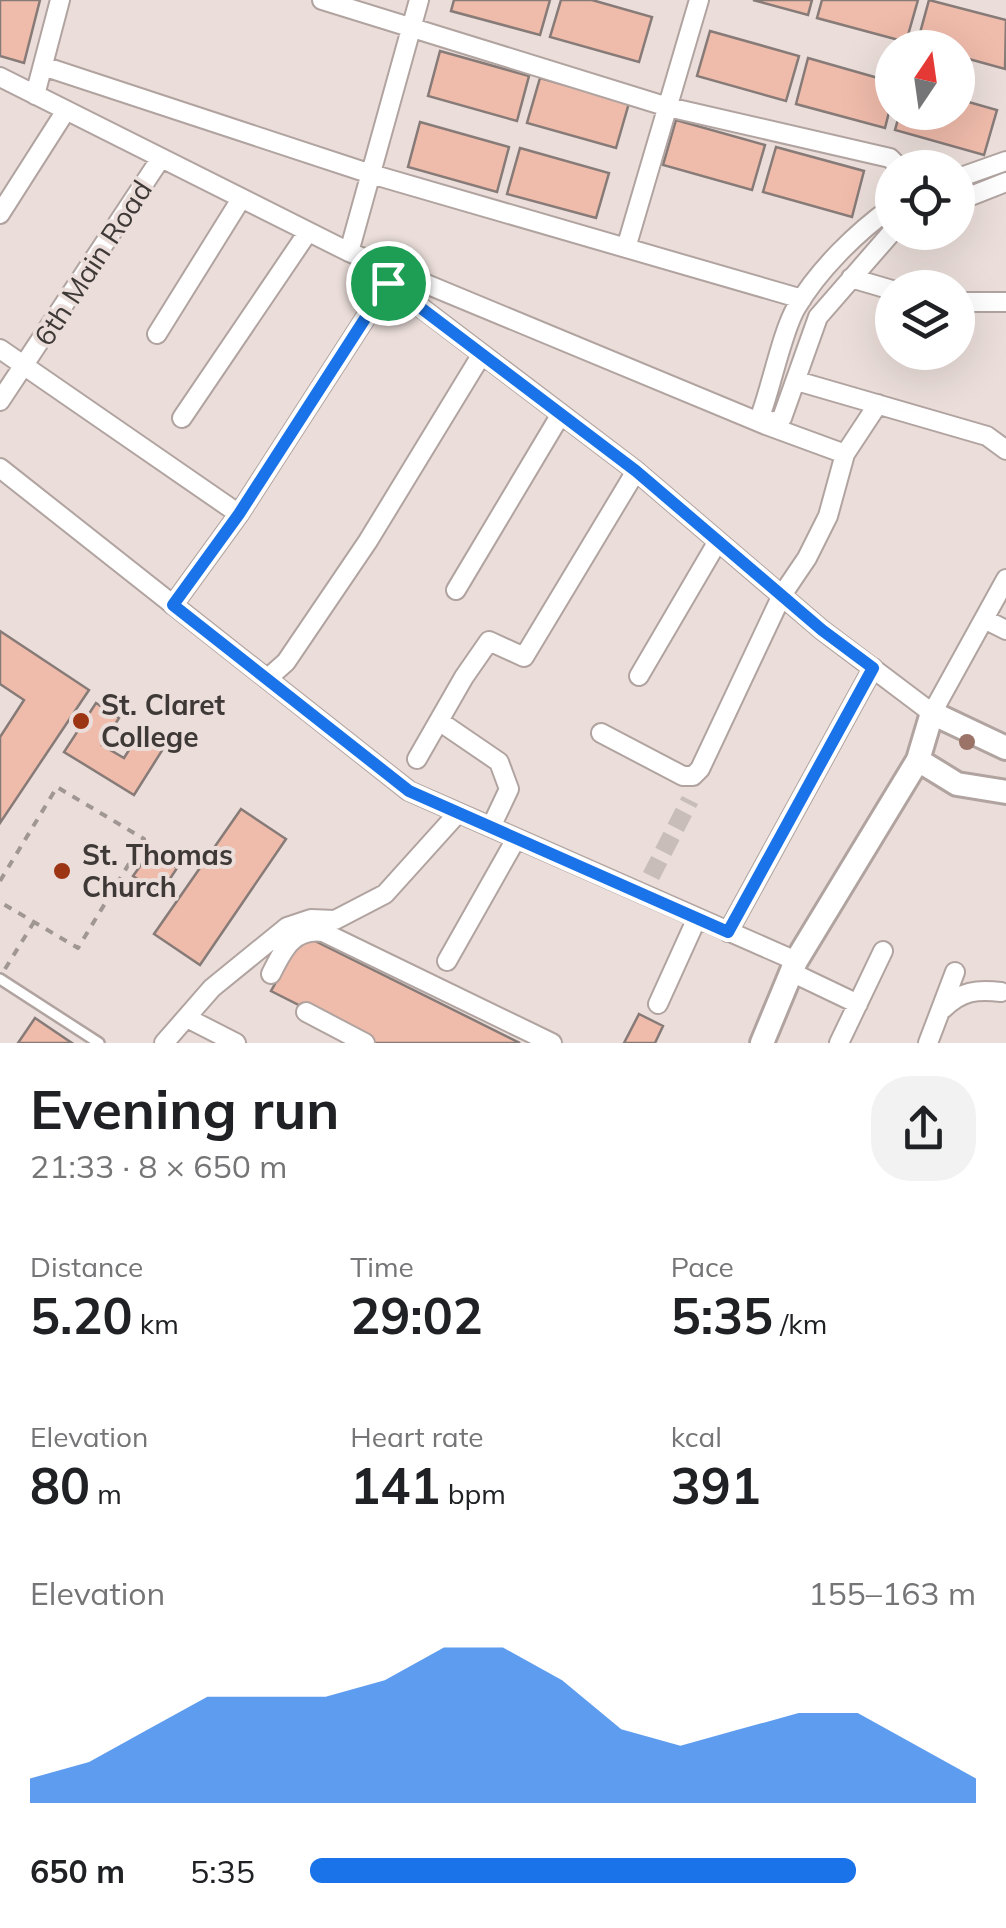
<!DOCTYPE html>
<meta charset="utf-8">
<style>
:root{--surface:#fff;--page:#f2f2f2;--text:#202124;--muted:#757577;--accent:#1a73e8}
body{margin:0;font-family:Mulish,sans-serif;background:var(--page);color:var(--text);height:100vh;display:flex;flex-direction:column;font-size:38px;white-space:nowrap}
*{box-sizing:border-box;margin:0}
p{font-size:32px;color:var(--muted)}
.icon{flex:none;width:55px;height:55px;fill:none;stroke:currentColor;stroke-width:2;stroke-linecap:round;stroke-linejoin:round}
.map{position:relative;height:1043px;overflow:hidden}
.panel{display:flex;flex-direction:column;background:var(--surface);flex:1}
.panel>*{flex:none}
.needle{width:65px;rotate:13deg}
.controls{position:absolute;left:875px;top:30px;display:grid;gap:20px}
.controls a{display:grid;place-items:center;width:100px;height:100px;border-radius:50%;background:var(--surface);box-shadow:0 10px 40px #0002;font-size:50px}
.pin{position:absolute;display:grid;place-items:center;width:85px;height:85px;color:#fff;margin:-42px;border:5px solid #fff;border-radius:50%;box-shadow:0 2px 10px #0007}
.round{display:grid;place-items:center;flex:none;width:105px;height:105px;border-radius:40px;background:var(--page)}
.summary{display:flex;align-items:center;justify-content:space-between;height:170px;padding:0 30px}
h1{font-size:55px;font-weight:700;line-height:75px}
.metrics{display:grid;grid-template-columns:repeat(3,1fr);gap:15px;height:170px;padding:10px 30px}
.metrics div{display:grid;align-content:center}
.metrics b{font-size:50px;font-weight:700}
.metrics small{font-size:28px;font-weight:400}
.metrics p{font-size:28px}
.chart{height:280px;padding:20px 30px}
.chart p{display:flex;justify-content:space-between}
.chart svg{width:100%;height:180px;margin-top:10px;fill:var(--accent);opacity:.7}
ul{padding:0 30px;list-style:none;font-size:32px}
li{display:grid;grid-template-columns:160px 120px 1fr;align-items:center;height:75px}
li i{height:25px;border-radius:12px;background:var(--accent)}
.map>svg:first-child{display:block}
</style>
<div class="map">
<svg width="1006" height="1043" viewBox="0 0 1006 1043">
<rect width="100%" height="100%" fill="#ebdeda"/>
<path fill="#efbbab" stroke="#877b78" stroke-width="2.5" d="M 0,0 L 40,0 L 24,63 L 0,56 Z
M 454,0 L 550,0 L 540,35 L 451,11 Z
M 561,0 L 592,0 L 652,17 L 639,62 L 550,37 Z
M 753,0 L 812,0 L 808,15 Z
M 822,0 L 918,0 L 906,42 L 817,18 Z
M 929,0 L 1006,20 L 1005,69 L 958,56 L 958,48 L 917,44 Z
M 710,31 L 799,56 L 786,101 L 697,76 Z
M 440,51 L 529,76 L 517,121 L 428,96 Z
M 808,58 L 892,82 L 892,100 L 885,128 L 796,104 Z
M 540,78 L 629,103 L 616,148 L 527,123 Z
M 958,99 L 997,110 L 984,155 L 895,130 L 900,112 L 958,112 Z
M 676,120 L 765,145 L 752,190 L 663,165 Z
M 420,122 L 509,147 L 497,192 L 408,167 Z
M 776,147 L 864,171 L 852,217 L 763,192 Z
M 520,148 L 609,173 L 596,218 L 507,194 Z
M 0,631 L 89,690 L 0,823 L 0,737 L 24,700 L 0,684 Z
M 96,703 L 119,718 L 102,745 L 124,758 L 139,734 L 163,749 L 134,795 L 64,752 Z
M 241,809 L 286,839 L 200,965 L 154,934 Z
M 151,851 L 177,868 L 160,894 L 133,876 Z
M 303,935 L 520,1043 L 374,1043 L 271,991 Z
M 639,1014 L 663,1026 L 655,1043 L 624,1043 Z
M 35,1018 L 72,1043 L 18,1043 Z"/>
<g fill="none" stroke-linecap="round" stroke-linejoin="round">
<path stroke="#c8bdb9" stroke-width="18" stroke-dasharray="18 9" stroke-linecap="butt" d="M 651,876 L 690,800"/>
<g stroke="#b1a4a0" stroke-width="14">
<path id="service" d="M 0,979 L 99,1043"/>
</g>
<g stroke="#b1a4a0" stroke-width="22">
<path id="minor" d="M 322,0 L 668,107 L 890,158 L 900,168
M 43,66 L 371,174 L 802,299
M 0,77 L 349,252 L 766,425 L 782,418 L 818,317 L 892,232
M 35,95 L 60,0
M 958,178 L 1006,161
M 958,201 L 1006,182
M 0,214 L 65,112
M 626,248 L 699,0
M 349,252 L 419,0
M 369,268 L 636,471 L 822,630 L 932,713 L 1006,579
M 851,278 L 892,290
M 958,302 L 1006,302
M 157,334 L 241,199
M 0,349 L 239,514
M 797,381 L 987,436 L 1006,450
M 0,401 L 161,158
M 182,418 L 308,232
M 845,454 L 766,425 L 762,411 C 772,383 783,330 796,308 C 818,270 857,232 892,207
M 0,468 L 409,791 L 796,961
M 456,590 L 561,414
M 173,605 L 239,514 L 388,283
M 984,619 L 1006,630
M 639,676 L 718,541
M 267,679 L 286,662 L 368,541 L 482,354
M 439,721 L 499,762 L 509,789 L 491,827
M 601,733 L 683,776 L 693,776 L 700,769 L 782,595 L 807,558 L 828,516 L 845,454 L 878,404
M 417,759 L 464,677 L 489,641 L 524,657 L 636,471
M 728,932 L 873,668
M 447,961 L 516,839
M 791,972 L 858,1004
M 271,974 C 283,950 293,928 323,932 L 552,1043
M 658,1004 L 697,918
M 943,1009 C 961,991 977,989 1001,992
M 306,1012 L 365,1043
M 187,1018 L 236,1043
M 164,1043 L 212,988 L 287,927 L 311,919 L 335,920 L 385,894 L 458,813
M 839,1043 L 883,951
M 928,1043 L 955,972"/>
</g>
<g stroke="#b1a4a0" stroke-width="28">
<path id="tertiary" d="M 918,760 L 957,784 L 1006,792
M 762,1043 L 796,961 L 918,760 L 932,713 L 1006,748"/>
</g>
<path stroke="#a09693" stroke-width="4" stroke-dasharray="8 8" stroke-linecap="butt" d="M 0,881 L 57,787 L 144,839 L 78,948 L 0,902
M 5,969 L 34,922"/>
<use href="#service" stroke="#fff" stroke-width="9"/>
<use href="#minor" stroke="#fff" stroke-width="18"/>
<use href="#tertiary" stroke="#fff" stroke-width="22"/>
</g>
<circle fill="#9b7367" cx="967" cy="742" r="8"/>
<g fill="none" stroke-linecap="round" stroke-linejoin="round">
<g stroke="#fff" stroke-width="20">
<path id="route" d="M 388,283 L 636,471 L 822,630 L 873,668 L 728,932 L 409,791 L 173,605 L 239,514 Z"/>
</g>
<use href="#route" stroke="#1a73e8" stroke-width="12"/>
</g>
<g fill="#9c3513" stroke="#ebdeda" stroke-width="4">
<circle cx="81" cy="721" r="10"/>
<circle cx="62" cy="871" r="10"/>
</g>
<g text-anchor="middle" stroke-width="8" stroke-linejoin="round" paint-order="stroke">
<g font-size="28" fill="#3e3937" stroke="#ebdeda">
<text transform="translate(93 263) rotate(-57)" y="10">6th Main Road</text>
</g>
<g font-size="28" font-weight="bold" fill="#3e3937" stroke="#ebdeda" text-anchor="start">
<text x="101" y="715">St. Claret<tspan x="101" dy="32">College</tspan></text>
<text x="82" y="865">St. Thomas<tspan x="82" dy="32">Church</tspan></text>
</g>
</g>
</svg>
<div class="controls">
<a><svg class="needle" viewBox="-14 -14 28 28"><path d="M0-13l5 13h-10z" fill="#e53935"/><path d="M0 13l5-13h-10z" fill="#757577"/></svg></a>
<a><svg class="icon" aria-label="locate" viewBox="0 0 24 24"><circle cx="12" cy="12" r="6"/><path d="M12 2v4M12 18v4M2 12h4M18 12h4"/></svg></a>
<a><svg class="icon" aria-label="layers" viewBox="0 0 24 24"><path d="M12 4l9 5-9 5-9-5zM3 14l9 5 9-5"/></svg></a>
</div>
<div class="pin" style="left:388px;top:283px;background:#1e9e55"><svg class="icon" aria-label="arrive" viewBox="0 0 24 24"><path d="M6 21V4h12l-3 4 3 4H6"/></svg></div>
</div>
<section class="panel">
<div class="summary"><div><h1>Evening run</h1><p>21:33 · 8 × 650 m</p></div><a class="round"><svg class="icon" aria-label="share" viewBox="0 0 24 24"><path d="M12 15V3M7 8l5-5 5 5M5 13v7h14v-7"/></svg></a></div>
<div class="metrics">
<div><p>Distance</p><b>5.20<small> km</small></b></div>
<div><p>Time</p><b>29:02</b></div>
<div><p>Pace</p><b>5:35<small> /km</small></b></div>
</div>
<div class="metrics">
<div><p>Elevation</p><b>80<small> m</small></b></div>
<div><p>Heart rate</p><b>141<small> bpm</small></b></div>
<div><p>kcal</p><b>391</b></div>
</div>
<div class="chart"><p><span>Elevation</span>155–163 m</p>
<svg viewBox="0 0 160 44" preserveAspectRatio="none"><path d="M0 44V38L10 34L20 26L30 18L40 18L50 18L60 14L70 6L80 6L90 14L100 26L110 30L120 26L130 22L140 22L150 30L160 38V44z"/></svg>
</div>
<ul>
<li><b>650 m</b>5:35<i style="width:82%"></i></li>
</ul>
</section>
